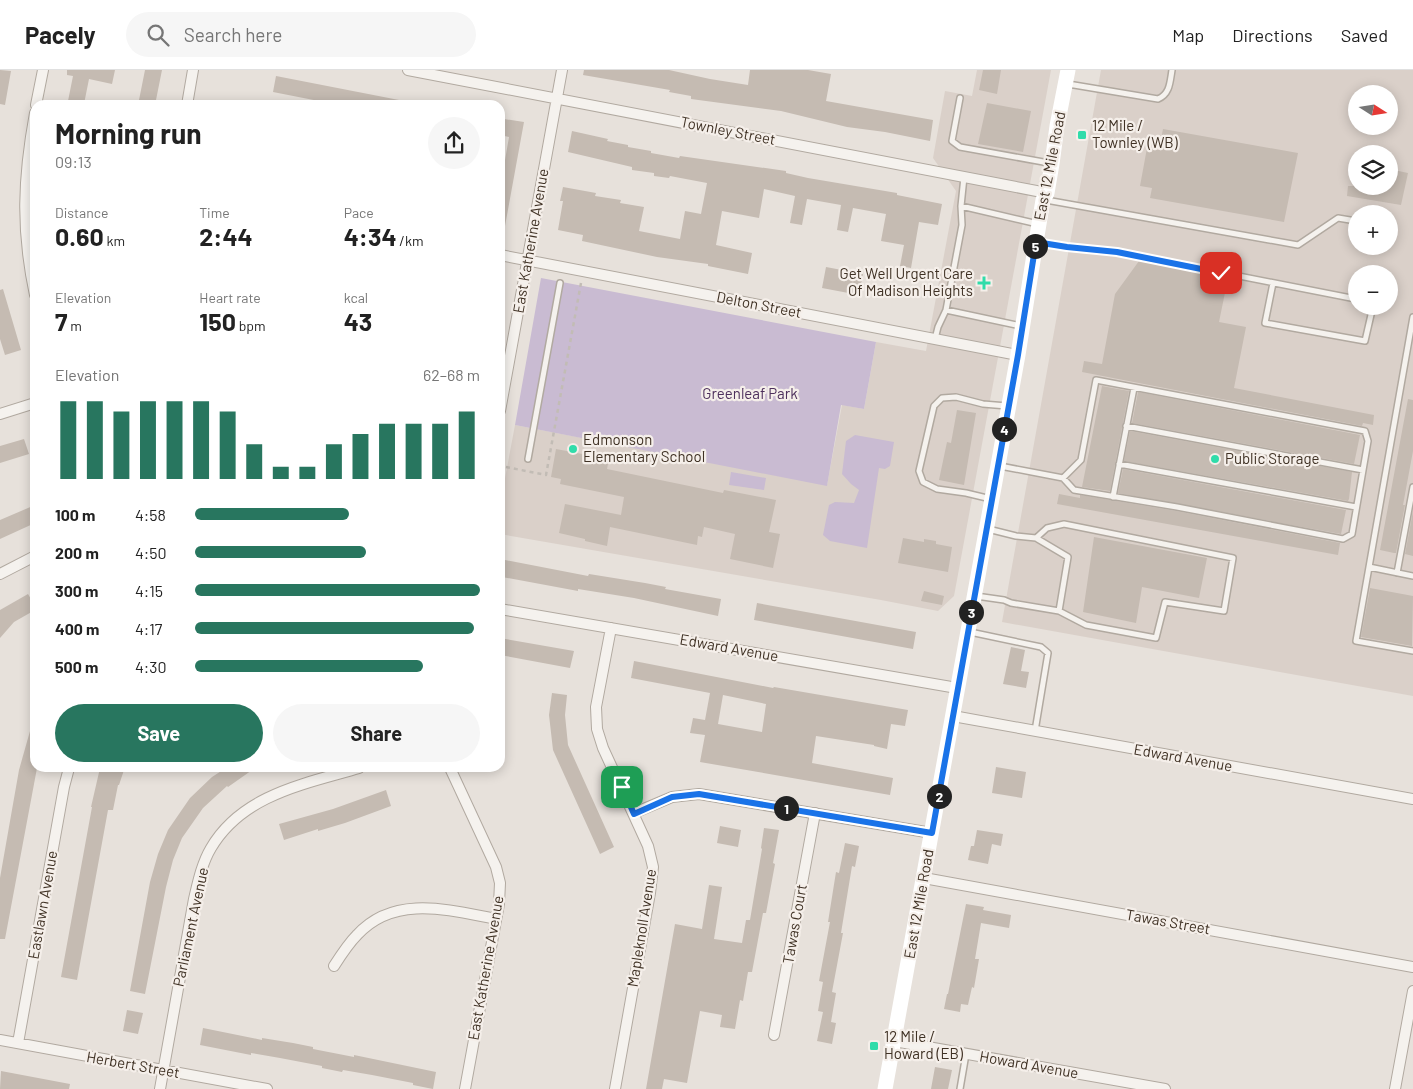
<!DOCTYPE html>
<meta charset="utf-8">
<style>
:root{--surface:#fff;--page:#f6f6f6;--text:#222;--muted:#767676;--line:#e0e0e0;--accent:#28765f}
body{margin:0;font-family:Barlow,sans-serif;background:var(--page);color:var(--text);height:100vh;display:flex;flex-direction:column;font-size:19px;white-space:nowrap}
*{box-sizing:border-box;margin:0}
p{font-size:16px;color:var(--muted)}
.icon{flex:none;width:28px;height:28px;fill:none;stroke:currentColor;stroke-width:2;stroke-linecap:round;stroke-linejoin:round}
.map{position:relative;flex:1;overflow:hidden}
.drawer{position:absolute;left:30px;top:30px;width:475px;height:672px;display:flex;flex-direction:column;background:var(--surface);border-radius:15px;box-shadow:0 2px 12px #0003}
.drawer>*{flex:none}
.needle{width:32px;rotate:102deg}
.controls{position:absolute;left:1348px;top:15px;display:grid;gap:10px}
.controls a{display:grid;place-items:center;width:50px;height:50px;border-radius:50%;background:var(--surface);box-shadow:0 2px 12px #0003;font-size:25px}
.pin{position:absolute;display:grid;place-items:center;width:42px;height:42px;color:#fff;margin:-21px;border-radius:10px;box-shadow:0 2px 8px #0006}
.km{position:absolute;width:25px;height:25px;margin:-12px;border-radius:50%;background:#222;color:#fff;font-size:14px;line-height:25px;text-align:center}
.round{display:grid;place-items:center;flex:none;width:52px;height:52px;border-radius:26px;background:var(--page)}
.headline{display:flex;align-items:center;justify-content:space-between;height:85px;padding:0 25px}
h1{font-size:28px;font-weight:700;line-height:38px}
.metrics{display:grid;grid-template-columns:repeat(3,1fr);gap:8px;height:85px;padding:5px 25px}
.metrics div{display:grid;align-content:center}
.metrics b{font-size:25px;font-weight:700}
.metrics small{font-size:14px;font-weight:400}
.metrics p{font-size:14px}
.chart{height:140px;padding:10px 25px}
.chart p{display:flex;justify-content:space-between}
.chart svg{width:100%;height:90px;margin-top:5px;stroke:var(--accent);stroke-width:6}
.action{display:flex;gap:10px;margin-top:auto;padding:10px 25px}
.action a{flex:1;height:58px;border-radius:30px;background:var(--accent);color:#fff;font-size:20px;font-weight:700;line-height:58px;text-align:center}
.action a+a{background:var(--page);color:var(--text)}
ul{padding:0 25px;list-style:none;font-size:16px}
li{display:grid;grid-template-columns:80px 60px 1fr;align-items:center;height:38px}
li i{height:12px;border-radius:6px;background:var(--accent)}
header{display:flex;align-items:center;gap:30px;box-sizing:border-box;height:70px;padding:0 25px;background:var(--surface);border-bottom:1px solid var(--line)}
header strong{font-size:24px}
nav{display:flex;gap:28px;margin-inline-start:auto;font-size:18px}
.search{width:350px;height:45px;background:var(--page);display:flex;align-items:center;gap:12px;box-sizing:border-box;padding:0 18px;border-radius:28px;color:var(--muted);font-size:19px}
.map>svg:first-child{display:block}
</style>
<header>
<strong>Pacely</strong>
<div class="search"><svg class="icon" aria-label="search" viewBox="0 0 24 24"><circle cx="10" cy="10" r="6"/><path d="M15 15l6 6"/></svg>Search here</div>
<nav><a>Map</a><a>Directions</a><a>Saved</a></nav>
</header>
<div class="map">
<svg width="1413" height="1019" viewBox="0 0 1413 1019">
<rect width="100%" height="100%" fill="#e7e1db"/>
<path fill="#dad0c9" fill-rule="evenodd" d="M 977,0 L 1051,0 L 954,526 L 938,541 L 881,530 L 500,464 L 500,435 L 515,355 L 827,415 L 842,335 L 864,339 L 876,272 L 926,281 L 956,121 L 933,88 L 945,21 L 972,26 Z
M 1101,0 L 1413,0 L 1413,626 L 1002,552 ZM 1356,24 L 1389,24 L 1389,56 L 1356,56 ZM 1356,84 L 1389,84 L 1389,116 L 1356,116 ZM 1356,144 L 1389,144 L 1389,176 L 1356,176 ZM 1356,204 L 1389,204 L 1389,236 L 1356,236 Z"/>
<path fill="#c9bbd2" d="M 541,208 L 876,272 L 864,339 L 841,335 L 827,416 L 515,355 Z
M 855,365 L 894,372 L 890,396 L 885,399 L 879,398 L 867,478 L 830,471 L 823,465 L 829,435 L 835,432 L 854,433 L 859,420 L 851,414 L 842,404 L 846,371 Z
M 731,402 L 766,408 L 764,420 L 729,415 Z"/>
<path fill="#c5bbb2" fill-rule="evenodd" d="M 0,0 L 11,1 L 5,35 L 0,34 Z
M 67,0 L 115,0 L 112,14 L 89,9 L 84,34 L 68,31 L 73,6 L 67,5 Z
M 145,0 L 162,0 L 155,35 L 138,35 Z
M 584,0 L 669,0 L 710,9 L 748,15 L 750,0 L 808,0 L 831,4 L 826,31 L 933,50 L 930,71 L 885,62 L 847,57 L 781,41 L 691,29 L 691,26 L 669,22 L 670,20 L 583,5 Z
M 983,0 L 1001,0 L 997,24 L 979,20 Z
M 276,6 L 399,30 L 399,35 L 339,35 L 273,22 Z
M 987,33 L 1031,41 L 1023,82 L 978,74 Z
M 504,49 L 524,52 L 505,156 L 500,156 L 500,119 L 509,67 L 500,65 Z
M 1163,59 L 1298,83 L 1284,152 L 1150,128 L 1152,118 L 1140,116 L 1147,78 L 1159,80 Z
M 572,61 L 608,69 L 607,71 L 628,75 L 628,77 L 651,81 L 651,83 L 679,88 L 680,86 L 786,101 L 786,103 L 808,108 L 897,123 L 897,125 L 942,134 L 938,155 L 919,152 L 911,198 L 900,196 L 904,175 L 881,171 L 886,144 L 853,138 L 848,162 L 837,160 L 841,135 L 807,129 L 802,155 L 790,153 L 795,126 L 764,119 L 759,148 L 722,141 L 716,175 L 752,183 L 748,204 L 708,196 L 708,194 L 657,187 L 582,171 L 583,165 L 558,160 L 563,131 L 560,131 L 563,117 L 596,123 L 595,126 L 621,130 L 620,133 L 644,137 L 639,161 L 680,169 L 685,141 L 701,144 L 707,113 L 670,106 L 669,108 L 654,106 L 654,103 L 632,100 L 632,97 L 568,82 Z
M 1389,99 L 1408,103 L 1401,135 L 1347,126 L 1348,116 L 1389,116 Z
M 1139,191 L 1228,208 L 1219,252 L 1246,257 L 1234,318 L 1374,345 L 1373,355 L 1363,353 L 1362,356 L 1082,302 L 1084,291 L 1102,294 L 1115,224 Z
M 826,197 L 863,204 L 859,225 L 822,218 Z
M 3,219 L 21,280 L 5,285 L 0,269 L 0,220 Z
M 1102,316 L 1129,321 L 1110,421 L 1082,417 Z
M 1138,322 L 1360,365 L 1354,394 L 1132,353 Z
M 1408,329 L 1413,330 L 1413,381 L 1403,435 L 1405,435 L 1396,483 L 1394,483 L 1380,480 Z
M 957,340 L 976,343 L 964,415 L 939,410 L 947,372 L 951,373 Z
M 1130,361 L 1352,402 L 1349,429 L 1348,431 L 1124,391 Z
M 24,369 L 29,384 L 0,393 L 0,376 Z
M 556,379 L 609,389 L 607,399 L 723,423 L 724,420 L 776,430 L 769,462 L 780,464 L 773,498 L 730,489 L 735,464 L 704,457 L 702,467 L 698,466 L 697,475 L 610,457 L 607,476 L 585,471 L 585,469 L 559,463 L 565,434 L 621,445 L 624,427 L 560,414 L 561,409 L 551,407 Z
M 1123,399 L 1346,440 L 1341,464 L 1118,423 Z
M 1059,424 L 1080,428 L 1080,425 L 1176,441 L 1340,473 L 1338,485 L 1057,434 Z
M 35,435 L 35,453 L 0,469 L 0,450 Z
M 1413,441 L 1413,486 L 1405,484 Z
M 1094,467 L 1207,488 L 1199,528 L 1142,517 L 1136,553 L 1083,542 Z
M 903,468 L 924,472 L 924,469 L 936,471 L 936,474 L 952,477 L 948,502 L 898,493 Z
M 505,490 L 588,506 L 589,504 L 645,513 L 666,517 L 665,519 L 721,529 L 718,546 L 634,528 L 578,519 L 578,521 L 502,507 Z
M 1370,518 L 1413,526 L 1412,576 L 1361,567 Z
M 924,521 L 944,526 L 942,535 L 921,531 Z
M 28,524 L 35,536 L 35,540 L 14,552 L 0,568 L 0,540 Z
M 757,533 L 916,562 L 913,579 L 754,550 Z
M 500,568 L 574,581 L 570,598 L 500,585 Z
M 1011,577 L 1025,580 L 1021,601 L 1029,602 L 1026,618 L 1003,614 Z
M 634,591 L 773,618 L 774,617 L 908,640 L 905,656 L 891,654 L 887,679 L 874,676 L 874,675 L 816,666 L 812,693 L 893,708 L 890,725 L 700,692 L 705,665 L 690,663 L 693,648 L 705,650 L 710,623 L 631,608 ZM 723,625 L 766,634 L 762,662 L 718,654 Z
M 552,623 L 567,625 L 565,645 L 568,675 L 614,777 L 600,784 L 553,680 L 549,645 Z
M 32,654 L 35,654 L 35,698 L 37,698 L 5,869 L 0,869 L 0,808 L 19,700 Z
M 996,697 L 1026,702 L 1022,728 L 992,723 Z
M 100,698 L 115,698 L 124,700 L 119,715 L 118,715 L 113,740 L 108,740 L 77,910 L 61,907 L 92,737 L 91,737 Z
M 226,698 L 255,698 L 228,717 L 227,716 L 203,738 L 182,768 L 173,790 L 166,817 L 145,924 L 130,921 L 150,812 L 158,784 L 168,760 L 190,728 L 212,707 Z
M 386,720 L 391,736 L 345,753 L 318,761 L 318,759 L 284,770 L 279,754 L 333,739 Z
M 720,756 L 741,760 L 738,777 L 717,773 Z
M 764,758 L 779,760 L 773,793 L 775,794 L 766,843 L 763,843 L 752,902 L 748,902 L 743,931 L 740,930 L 735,959 L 720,957 L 722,945 L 700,941 L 687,1013 L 664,1009 L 662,1019 L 646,1019 L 675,854 L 702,859 L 709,815 L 722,817 L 714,869 L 742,873 L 746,850 L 750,850 L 762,779 L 761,778 Z
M 977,760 L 1003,764 L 1001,776 L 992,774 L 988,794 L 968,790 L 971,776 L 974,776 Z
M 845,773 L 859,776 L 855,797 L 852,796 L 841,863 L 843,863 L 832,922 L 836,923 L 831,952 L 836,953 L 832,974 L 817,971 L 823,942 L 818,941 L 823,912 L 819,911 L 830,852 L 828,852 L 836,802 L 839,803 Z
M 966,834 L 984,837 L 983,840 L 1011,845 L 1009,858 L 981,853 L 975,889 L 979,889 L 974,918 L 972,917 L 968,935 L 961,934 L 960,942 L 944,939 L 947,924 L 948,924 Z
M 127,940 L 143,943 L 138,964 L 123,961 Z
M 203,958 L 262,970 L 262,968 L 293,973 L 313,977 L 313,979 L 354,987 L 354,985 L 436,1002 L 433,1019 L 413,1015 L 413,1013 L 372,1005 L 343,1000 L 342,1002 L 322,998 L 322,996 L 280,988 L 251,983 L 251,985 L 200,975 Z
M 935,997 L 952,1000 L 948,1019 L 931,1019 Z
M 1,1001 L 70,1014 L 69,1019 L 0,1019 Z"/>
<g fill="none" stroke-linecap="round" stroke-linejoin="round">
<g stroke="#b1a9a0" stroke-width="8">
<path id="service" d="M 1068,14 L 1158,29 C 1170,24 1170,12 1172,0
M 960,28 L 952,71 L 960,77 L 1049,93
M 1046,130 L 1298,175 L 1338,148 L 1356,151
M 961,136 L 1038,154
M 1039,172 L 1067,177 L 1117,182 L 1356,229
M 1273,213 L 1265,253 L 1365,271 L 1373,236
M 946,240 L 1021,256
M 1413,247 L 1356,571 L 1413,581
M 935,269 L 938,257 L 946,240 L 962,155 L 961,136 L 964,107
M 1126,356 L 1363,400
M 528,389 L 560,213
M 1119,394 L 1356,437
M 1000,396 L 1063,408 L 1074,420 L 1177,437 L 1343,469 L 1352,464 L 1368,371 L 1365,361 L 1096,310 L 1081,390 L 1063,408
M 1113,427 L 1134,318
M 991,429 L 966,423 L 937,419 L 923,412 L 919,401 L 934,336 L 942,328 L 956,327 L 983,334 L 1007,336
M 988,459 L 1016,466 L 1036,468 L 1068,487 L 1059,541
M 1369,497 L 1413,506
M 1397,503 L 1413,417
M 976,526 L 1004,530 L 1011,533 L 1059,541 L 1086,555 L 1156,568 L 1165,532 L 1224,541 L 1233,488 L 1064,454 L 1047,458 L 1036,468
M 970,562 L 1041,577 L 1048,583 L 1035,661
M 960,1019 L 966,984"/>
</g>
<g stroke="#b1a9a0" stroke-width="12">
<path id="minor" d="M 408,0 L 1047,123
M 36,35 L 43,0
M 187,35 L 193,0
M 35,43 C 23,108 21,160 35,225
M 500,185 L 1018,285
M 500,341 L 562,0
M 0,344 L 35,333
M 0,504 L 35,486
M 500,539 L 957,618
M 611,558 L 596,637 L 597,659 L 603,678 L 648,776 L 653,797 L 650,823 L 615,1019
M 953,646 L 1413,729
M 450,698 L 496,797 L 500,813 L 499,834 L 465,1019
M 634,743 L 672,727 L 699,724 L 932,763
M 924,808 L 1413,897
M 334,896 C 341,885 348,874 357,865 C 394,824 449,840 496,849
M 774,965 L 815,743
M 0,970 L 267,1019
M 894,971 L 1165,1019
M 18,973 L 64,717 L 69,698
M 160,1019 L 194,829 C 198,812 202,793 211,778 C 242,725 304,714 359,698
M 1395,1019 L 1413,921"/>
</g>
<path stroke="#c2bcb5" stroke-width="2.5" stroke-dasharray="4 4" stroke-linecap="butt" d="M 506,397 L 546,405 L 581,213"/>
<use href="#service" stroke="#f5f2ee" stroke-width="5"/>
<use href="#minor" stroke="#f5f2ee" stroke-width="10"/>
<path stroke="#fff" stroke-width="15" d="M 885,1019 L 1018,285 L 1036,172 L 1043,130 L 1047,123 L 1052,94 L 1057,56 L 1068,0"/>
</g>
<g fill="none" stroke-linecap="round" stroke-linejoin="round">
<g stroke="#fff" stroke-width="10">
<path id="route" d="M 622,717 L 634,744 L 672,727 L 699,724 L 932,763 L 1018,285 L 1036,172 L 1067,177 L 1117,182 L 1221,203"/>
</g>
<use href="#route" stroke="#1a73e8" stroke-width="6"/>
</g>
<g fill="#30dcaa" stroke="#f5efea" stroke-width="2">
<rect x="1077" y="60" width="10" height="10" rx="2.5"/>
<path d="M981.5 205.5h5v5h5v5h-5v5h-5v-5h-5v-5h5z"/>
<circle cx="573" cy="379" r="5"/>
<circle cx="1215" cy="389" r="5"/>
<rect x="869" y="971" width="10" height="10" rx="2.5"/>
</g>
<g text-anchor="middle" stroke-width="4.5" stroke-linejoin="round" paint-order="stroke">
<g font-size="15" fill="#3f3124" stroke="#f5efea" text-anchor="start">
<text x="1092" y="61">12 Mile /<tspan x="1092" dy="17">Townley (WB)</tspan></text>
<text x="973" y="209" text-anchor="end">Get Well Urgent Care<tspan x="973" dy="17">Of Madison Heights</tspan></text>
<text x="583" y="375">Edmonson<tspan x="583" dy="17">Elementary School</tspan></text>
<text x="1225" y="394">Public Storage</text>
<text x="884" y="972">12 Mile /<tspan x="884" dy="17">Howard (EB)</tspan></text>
</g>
<g font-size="15" fill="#3f3124" stroke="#f5efea">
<text transform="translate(728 61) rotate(11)" y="5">Townley Street</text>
<text transform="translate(1050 96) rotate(-79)" y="5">East 12 Mile Road</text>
<text transform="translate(531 171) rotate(-80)" y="5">East Katherine Avenue</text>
<text transform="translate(759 235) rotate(11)" y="5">Delton Street</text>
<text transform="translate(729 578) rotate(10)" y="5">Edward Avenue</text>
<text transform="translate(1183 688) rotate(10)" y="5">Edward Avenue</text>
<text transform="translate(919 834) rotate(-80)" y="5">East 12 Mile Road</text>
<text transform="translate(43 835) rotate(-80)" y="5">Eastlawn Avenue</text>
<text transform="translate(1168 852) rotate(10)" y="5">Tawas Street</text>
<text transform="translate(795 854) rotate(-80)" y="5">Tawas Court</text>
<text transform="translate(191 857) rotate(-78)" y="5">Parliament Avenue</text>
<text transform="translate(642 858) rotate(-81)" y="5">Mapleknoll Avenue</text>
<text transform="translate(486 898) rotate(-80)" y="5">East Katherine Avenue</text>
<text transform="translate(133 995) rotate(10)" y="5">Herbert Street</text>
<text transform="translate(1029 995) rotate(10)" y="5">Howard Avenue</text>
</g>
<g font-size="15" fill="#4d2f5c" stroke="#f5efea">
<text x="750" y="329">Greenleaf Park</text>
</g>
</g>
</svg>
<div class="controls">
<a><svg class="needle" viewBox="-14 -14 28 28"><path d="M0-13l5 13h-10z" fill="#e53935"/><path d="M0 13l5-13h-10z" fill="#767676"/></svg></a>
<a><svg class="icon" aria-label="layers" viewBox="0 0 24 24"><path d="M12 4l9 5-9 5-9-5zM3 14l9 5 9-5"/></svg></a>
<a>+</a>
<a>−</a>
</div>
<div class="pin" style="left:622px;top:717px;background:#1e9e55"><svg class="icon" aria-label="arrive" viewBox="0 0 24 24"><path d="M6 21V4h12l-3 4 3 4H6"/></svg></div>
<div class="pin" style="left:1221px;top:203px;background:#d93025"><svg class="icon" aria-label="check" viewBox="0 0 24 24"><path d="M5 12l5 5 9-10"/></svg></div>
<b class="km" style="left:786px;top:738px">1</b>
<b class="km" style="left:939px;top:726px">2</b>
<b class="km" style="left:971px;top:542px">3</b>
<b class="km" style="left:1004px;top:359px">4</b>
<b class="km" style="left:1035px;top:176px">5</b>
<section class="drawer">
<div class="headline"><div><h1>Morning run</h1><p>09:13</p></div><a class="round"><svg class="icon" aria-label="share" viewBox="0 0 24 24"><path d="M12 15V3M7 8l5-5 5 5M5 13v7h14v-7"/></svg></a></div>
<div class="metrics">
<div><p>Distance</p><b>0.60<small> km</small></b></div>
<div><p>Time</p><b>2:44</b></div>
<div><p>Pace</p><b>4:34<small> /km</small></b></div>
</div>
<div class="metrics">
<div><p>Elevation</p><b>7<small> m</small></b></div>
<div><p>Heart rate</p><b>150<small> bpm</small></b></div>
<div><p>kcal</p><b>43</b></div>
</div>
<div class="chart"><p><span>Elevation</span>62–68 m</p>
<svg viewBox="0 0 160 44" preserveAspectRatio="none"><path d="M5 44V6M15 44V6M25 44V11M35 44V6M45 44V6M55 44V6M65 44V11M75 44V27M85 44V38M95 44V38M105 44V27M115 44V22M125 44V17M135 44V17M145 44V17M155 44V11"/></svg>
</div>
<ul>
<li><b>100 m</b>4:58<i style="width:54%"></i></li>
<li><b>200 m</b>4:50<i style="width:60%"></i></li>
<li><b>300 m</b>4:15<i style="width:100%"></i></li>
<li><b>400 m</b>4:17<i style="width:98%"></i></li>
<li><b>500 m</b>4:30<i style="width:80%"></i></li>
</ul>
<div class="action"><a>Save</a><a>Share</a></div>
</section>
</div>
